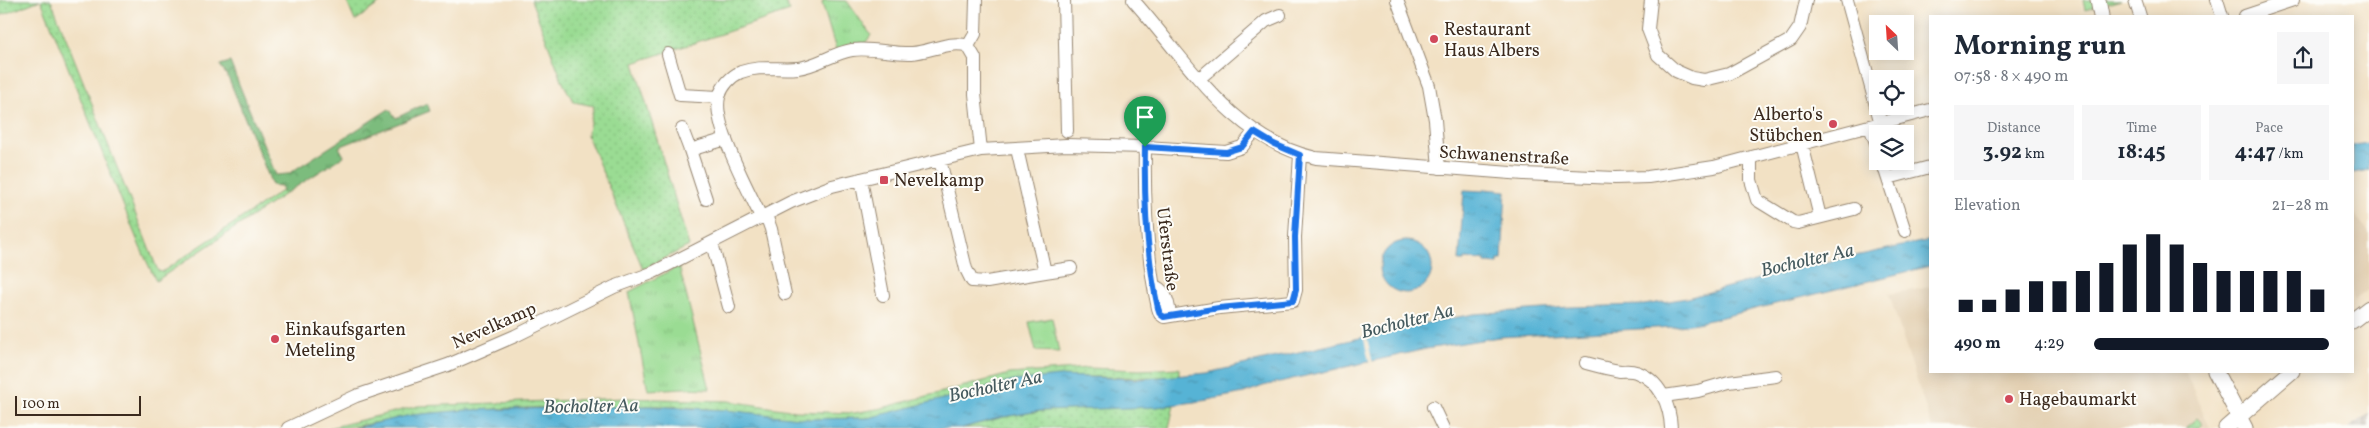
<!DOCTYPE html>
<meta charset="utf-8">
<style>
:root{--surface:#fff;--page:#f6f6f7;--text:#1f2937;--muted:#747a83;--accent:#111827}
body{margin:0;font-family:Vollkorn,serif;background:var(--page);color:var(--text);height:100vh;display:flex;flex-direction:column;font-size:19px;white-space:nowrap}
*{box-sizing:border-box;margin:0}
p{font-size:16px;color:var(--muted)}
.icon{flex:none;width:28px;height:28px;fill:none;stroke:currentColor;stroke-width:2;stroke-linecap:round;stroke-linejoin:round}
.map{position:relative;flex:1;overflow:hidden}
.side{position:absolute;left:1929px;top:15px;width:425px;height:358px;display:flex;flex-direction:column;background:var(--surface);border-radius:0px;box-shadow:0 2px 12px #0003}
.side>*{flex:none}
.needle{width:32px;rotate:335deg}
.buttons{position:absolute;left:1869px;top:15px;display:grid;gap:10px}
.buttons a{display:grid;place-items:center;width:45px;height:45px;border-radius:0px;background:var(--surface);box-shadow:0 2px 12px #0003;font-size:25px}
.scale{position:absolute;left:15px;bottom:12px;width:126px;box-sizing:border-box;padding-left:5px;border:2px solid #3b2a1e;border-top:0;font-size:14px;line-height:18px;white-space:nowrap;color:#3b2a1e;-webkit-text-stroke:4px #fdfcf7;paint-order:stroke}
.pin{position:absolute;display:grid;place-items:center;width:42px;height:42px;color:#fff;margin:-51px -21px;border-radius:50% 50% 50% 0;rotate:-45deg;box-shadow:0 0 5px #0007}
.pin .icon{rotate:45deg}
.round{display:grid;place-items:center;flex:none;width:52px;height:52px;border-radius:0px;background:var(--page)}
.head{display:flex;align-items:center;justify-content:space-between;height:85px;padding:0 25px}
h1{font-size:28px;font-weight:700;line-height:38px}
.stats{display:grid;grid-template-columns:repeat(3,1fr);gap:8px;height:85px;padding:5px 25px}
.stats div{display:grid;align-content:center;border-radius:0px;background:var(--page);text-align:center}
.stats b{font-size:21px;font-weight:700}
.stats small{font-size:14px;font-weight:400}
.stats p{font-size:14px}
.chart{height:140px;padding:10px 25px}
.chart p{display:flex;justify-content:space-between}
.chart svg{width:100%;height:90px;margin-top:5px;stroke:var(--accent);stroke-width:6}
ul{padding:0 25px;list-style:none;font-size:16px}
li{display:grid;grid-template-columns:80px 60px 1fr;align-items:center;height:38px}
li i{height:12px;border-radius:6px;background:var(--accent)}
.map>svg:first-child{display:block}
</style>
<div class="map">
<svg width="2369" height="428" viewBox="0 0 2369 428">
<defs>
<pattern id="industrial-grid" width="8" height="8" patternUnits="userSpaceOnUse" patternTransform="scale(1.25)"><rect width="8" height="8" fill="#cbc3b8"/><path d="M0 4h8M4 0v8" fill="none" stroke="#a69f95"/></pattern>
<pattern id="grass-dots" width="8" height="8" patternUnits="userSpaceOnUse" patternTransform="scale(1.25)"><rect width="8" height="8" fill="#9adc93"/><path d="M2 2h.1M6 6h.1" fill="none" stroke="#86bd7e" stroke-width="1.8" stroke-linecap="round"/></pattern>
<pattern id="forest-crowns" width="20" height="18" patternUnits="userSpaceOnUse" patternTransform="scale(1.25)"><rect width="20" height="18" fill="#7bbc7d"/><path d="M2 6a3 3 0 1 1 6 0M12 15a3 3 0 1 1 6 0" fill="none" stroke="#696"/></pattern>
<pattern id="park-tufts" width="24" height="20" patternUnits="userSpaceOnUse" patternTransform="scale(1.25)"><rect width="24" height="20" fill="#9adc93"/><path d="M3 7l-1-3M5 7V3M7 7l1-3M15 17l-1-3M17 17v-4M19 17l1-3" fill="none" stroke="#86bd7e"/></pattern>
<pattern id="water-ripples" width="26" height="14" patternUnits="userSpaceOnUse" patternTransform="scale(1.25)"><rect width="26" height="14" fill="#57b3d5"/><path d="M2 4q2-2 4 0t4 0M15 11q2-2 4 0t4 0" fill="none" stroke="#4992ac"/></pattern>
</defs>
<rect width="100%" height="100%" fill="#fdfcf7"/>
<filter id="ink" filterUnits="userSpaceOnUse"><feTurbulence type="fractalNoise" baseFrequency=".02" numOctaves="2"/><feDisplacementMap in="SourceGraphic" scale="10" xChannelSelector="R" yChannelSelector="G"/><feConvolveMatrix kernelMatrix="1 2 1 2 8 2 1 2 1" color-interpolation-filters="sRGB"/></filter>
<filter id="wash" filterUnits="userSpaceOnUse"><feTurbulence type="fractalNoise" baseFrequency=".0096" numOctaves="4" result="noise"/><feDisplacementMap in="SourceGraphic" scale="20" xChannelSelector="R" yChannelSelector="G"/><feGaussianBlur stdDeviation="1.12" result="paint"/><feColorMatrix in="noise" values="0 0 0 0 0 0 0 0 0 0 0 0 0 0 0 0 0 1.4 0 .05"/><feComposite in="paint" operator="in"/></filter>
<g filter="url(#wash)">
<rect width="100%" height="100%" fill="#f2e1c4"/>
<path fill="#e4d1b4" d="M 2352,212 L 2369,232 L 2369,289 L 2353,301 Z
M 1930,287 L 1930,371 L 2185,371 L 2210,428 L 1932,428 L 1889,294 Z"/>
<path fill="url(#industrial-grid)" d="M 2369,414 L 2369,428 L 2348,428 Z"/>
<path fill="url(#grass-dots)" stroke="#6a8358" d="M 0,0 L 40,0 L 0,16 Z
M 41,0 L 51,0 L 158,271 L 162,272 L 283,190 L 285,194 L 156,281 L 140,247 Z
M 346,0 L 384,0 L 355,21 Z
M 531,0 L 784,0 L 790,11 L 634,63 L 689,246 L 643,269 L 587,135 L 594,106 L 574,102 L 564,85 Z
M 1088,368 L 1139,370 L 1179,368 L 1179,376 C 1125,380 1070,373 1016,381 C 959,390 906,417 848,420 C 783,424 713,404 646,406 C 576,407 505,407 435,413 C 399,416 365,428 329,428 L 418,406 L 626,398 L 729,401 L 796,411 L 854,413 L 882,408 L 1010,374 Z
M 1174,405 L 1169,428 L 962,428 L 1003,417 L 1040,411 Z
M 2197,418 L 2203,424 L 2199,428 L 2185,428 Z"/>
<path fill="url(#forest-crowns)" stroke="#5b734e" d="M 230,62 L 276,175 L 288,174 L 389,109 L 396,118 L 427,103 L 430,111 L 339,147 L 344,156 L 285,194 L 281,186 L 272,185 L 229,79 L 220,65 Z"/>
<path fill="url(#park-tufts)" stroke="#6a8358" d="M 824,0 L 847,1 L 871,35 L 864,45 L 836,50 L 822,3 Z
M 2083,0 L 2121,0 L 2085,10 Z
M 679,266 L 710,389 L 684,388 L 648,390 L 629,292 Z
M 1052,318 L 1059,352 L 1036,351 L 1029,322 Z"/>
<path fill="url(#water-ripples)" stroke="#496e7a" d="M 2369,143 L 2369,170 L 2353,173 L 2353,145 Z
M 1485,189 L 1506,191 L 1502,260 L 1498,260 L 1498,264 L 1485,263 L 1485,260 L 1464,259 L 1464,261 L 1459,261 L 1464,190 L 1484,191 Z
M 1930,240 L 1930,266 L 1702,322 L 1673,327 L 1499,337 L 1426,349 L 1292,379 L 1263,386 L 1244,393 L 1202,401 L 1157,407 L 1040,411 L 1003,417 L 962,428 L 354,428 L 411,415 L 466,410 L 650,406 L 726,410 L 808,419 L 868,418 L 1014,381 L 1058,376 L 1140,379 L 1207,373 L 1421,324 L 1474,314 L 1570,307 L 1644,305 L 1687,298 L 1799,268 Z
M1380 267a26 26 0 1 1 52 0a26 26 0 1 1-52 0Z"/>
<path fill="#f2e1c4" d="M 1363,334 L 1366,334 L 1373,364 L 1370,365 Z"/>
</g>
<g filter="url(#ink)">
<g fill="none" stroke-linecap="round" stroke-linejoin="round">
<g stroke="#968671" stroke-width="14">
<path id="minor" d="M 1064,0 L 1067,131
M 1133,0 C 1186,59 1232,140 1316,158 L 1524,174 L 1615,178 L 1648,177 L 1714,167 L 1930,110
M 1397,0 L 1429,86 L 1435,120 L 1439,168
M 1651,0 L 1648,29 L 1658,55 L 1676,71 L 1692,78 L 1704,80 L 1729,74 L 1791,40 L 1800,27 L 1806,0
M 1847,0 L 1881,124
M 2135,0 L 2140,16
M 2217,0 L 2222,16
M 2245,16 L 2293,0
M 968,46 L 975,34 L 976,0
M 668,54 L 680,95 L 719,97
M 1200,78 L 1266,21 L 1280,15
M 1870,127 L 1878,148
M 682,129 L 690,150 L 726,139
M 1802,144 L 1820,217
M 1145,147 C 1144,201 1146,254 1158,308 L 1160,314 L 1164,317 L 1219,308 L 1293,301 L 1296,290 L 1295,237 L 1300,155
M 690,150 L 706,199
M 1751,157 L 1751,180 L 1757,200 L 1793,222 L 1798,223 L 1854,209
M 940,160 L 966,269 L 972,281 L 987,282 L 1045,272 L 1017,149
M 1882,161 L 1905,231
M 1888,178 L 1930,167
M 861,179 L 883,295
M 766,215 L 771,229 L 785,294
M 761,217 C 749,191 712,124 719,97 C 722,86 731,76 741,72 C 760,65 779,70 798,68 C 817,66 833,53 852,50 C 871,47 892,54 912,53 C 930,52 950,40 968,46 L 975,58 L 975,94 L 981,150
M 712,243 L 729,307
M 1045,272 L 1071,268
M 1154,286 C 1166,289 1169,304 1170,316
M 1586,363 C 1597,366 1608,369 1620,371 C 1626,371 1631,370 1636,372 C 1660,380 1670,405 1671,428
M 1664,396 L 1698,391 L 1729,382 L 1776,376
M 1433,407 L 1443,428
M 288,428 L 356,396 L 448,365 L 515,336 L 614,287 L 652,273 L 791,202 L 832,186 L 981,150 L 1066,145 L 1145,147 L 1226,152 L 1242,147 L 1254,132"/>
</g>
<g stroke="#968671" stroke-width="17">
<path id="major" d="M 2098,0 L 2101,16
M 2352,321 L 2369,308
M 2215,371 L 2245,428
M 2226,428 L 2292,371"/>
</g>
<use href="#minor" stroke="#fff" stroke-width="12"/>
<use href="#major" stroke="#fff" stroke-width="15"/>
</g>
</g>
<g fill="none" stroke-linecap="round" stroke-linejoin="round" filter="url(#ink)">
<g stroke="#fff" stroke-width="10">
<path id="route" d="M 1254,132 L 1274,144 L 1300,155 L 1295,237 L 1296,290 L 1293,301 L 1219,308 L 1164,317 L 1160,314 L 1158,308 C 1146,254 1144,201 1145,147 L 1226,152 L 1242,147 Z"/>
</g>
<use href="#route" stroke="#1a73e8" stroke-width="6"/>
</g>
<g fill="#d1495b" stroke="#fdfcf7" stroke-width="2">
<circle cx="1434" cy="39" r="5"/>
<circle cx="1833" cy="124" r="5"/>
<rect x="879" y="175" width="10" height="10" rx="2.5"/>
<circle cx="275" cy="339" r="5"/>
<circle cx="2009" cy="399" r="5"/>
</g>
<g text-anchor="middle" stroke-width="4" stroke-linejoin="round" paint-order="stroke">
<g font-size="18" fill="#3b2a1e" stroke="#fdfcf7" text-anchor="start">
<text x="1444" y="35">Restaurant<tspan x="1444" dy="21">Haus Albers</tspan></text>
<text x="1823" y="120" text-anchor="end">Alberto's<tspan x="1823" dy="21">Stübchen</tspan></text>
<text x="894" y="186">Nevelkamp</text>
<text x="285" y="335">Einkaufsgarten<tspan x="285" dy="21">Meteling</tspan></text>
<text x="2019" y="405">Hagebaumarkt</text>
</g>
<g font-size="18" fill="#3b2a1e" stroke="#fdfcf7">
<text transform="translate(1504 155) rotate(3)" y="6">Schwanenstraße</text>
<text transform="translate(1168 249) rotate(83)" y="6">Uferstraße</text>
<text transform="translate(494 325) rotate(-24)" y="6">Nevelkamp</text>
</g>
<g font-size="19" font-style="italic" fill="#455a5e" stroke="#fdfcf7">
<text transform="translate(1807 259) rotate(-13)" y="7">Bocholter Aa</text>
<text transform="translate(1407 320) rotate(-14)" y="7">Bocholter Aa</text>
<text transform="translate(995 385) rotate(-12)" y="7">Bocholter Aa</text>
<text transform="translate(591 405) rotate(-1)" y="7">Bocholter Aa</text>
</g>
</g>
</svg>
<div class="buttons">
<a><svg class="needle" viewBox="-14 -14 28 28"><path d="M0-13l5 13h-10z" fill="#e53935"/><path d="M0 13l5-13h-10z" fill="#747a83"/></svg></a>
<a><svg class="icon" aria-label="locate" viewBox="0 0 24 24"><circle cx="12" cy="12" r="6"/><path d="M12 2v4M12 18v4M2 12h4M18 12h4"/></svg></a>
<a><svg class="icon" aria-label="layers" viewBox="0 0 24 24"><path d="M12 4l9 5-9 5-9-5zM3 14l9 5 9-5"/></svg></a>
</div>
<div class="scale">100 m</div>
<div class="pin" style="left:1145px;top:147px;background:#1e9e55"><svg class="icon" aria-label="arrive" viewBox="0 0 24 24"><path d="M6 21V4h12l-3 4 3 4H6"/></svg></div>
<section class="side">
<div class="head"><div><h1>Morning run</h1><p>07:58 · 8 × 490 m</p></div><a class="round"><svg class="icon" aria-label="share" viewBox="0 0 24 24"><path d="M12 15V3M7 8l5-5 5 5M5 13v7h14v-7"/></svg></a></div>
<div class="stats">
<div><p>Distance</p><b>3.92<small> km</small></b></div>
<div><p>Time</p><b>18:45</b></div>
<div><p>Pace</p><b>4:47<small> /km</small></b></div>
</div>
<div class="chart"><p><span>Elevation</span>21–28 m</p>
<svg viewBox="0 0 160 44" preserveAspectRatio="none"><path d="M5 44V38M15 44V38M25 44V33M35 44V29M45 44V29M55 44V24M65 44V20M75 44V11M85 44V6M95 44V11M105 44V20M115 44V24M125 44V24M135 44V24M145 44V24M155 44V33"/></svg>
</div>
<ul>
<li><b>490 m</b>4:29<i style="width:100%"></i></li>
</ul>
</section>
</div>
